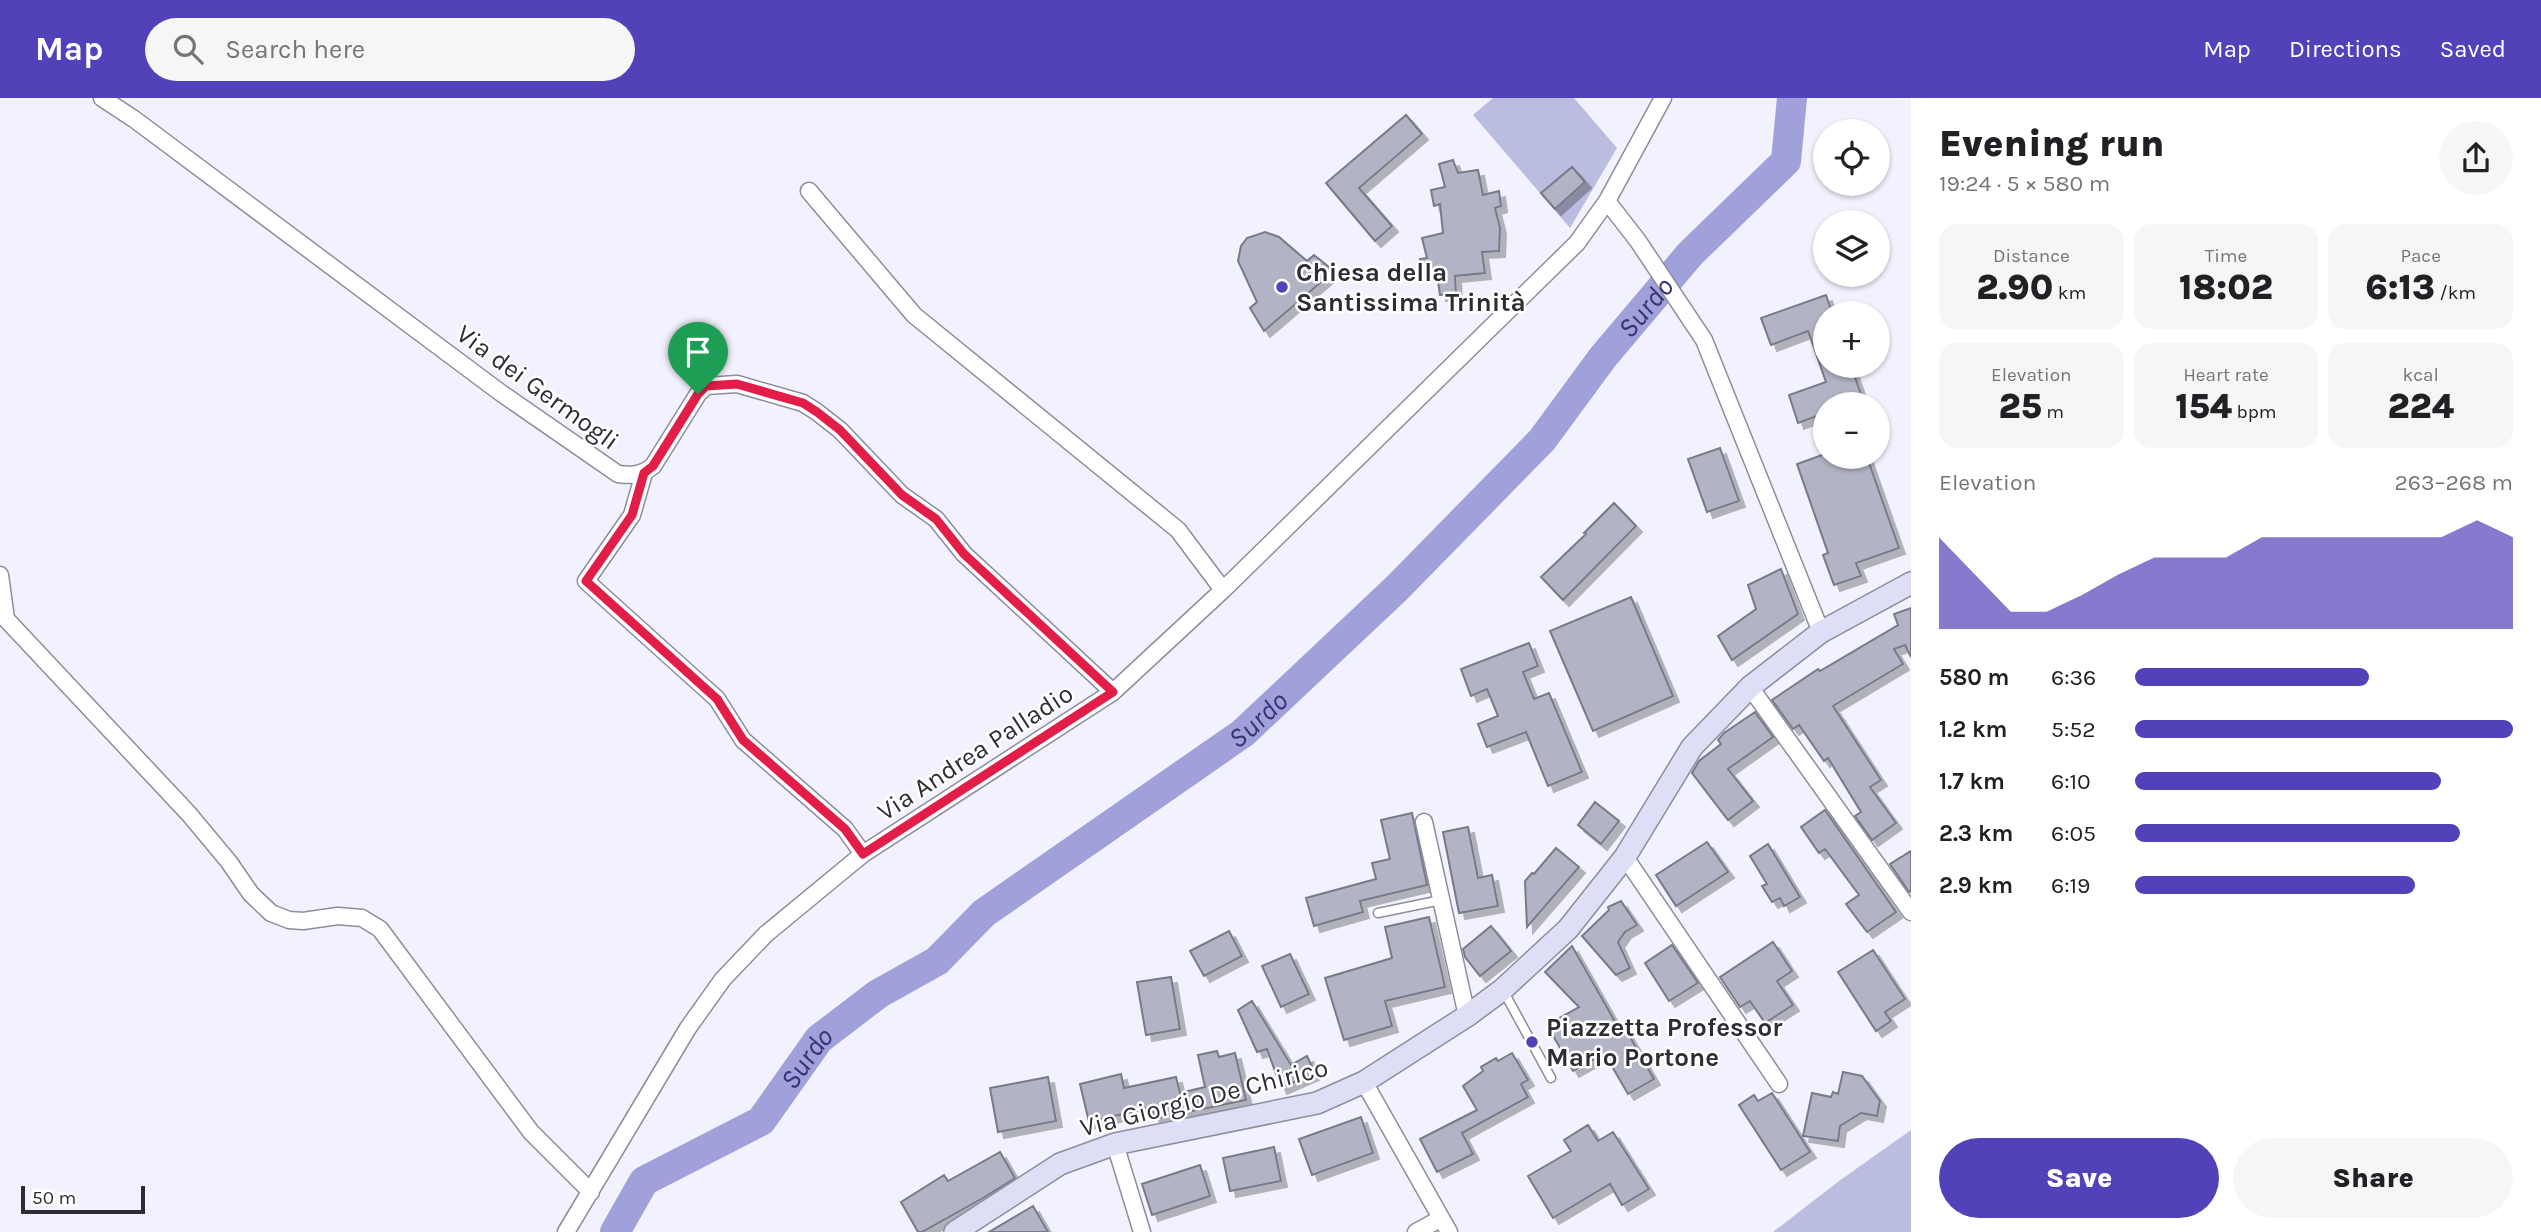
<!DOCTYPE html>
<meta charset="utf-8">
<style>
:root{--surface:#fff;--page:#f6f6f6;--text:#202124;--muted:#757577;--accent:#5242b9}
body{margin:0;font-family:Karla,sans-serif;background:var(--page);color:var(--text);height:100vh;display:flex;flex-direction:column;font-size:26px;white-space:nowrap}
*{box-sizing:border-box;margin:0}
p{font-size:23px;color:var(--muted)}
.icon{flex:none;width:38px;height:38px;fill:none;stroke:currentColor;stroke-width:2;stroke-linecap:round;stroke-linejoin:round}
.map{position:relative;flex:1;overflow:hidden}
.sheet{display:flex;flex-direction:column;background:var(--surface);width:630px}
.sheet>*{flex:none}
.controls{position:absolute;left:1813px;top:21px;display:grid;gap:14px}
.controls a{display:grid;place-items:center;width:77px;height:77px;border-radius:50%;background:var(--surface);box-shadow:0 2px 5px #0004;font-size:35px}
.scale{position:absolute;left:21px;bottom:18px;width:124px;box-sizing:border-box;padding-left:7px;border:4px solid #2d2d34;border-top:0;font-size:19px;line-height:24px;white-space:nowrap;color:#2d2d34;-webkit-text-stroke:5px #fff;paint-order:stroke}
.pin{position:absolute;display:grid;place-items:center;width:60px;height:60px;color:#fff;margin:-72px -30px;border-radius:50% 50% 50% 0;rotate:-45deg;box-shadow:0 0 7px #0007}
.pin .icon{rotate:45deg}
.round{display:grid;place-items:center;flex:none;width:74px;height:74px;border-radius:37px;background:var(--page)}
.overview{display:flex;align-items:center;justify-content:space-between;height:119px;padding:0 28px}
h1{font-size:38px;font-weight:800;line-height:52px}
.stats{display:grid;grid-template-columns:repeat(3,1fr);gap:10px;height:119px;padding:7px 28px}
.stats div{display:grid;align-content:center;border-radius:18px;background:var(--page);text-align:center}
.stats b{font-size:35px;font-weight:800}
.stats small{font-size:19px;font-weight:400}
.stats p{font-size:19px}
.chart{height:196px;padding:14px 28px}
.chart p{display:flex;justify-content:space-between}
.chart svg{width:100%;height:126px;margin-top:7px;fill:var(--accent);opacity:.7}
.cta{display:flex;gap:14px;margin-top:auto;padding:14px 28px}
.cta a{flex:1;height:80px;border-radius:42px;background:var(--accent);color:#fff;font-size:28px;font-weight:800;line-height:80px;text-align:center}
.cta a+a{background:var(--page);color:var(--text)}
ul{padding:0 28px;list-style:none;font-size:23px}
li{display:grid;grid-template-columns:112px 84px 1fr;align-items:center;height:52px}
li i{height:18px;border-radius:9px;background:var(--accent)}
header{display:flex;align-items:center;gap:42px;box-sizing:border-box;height:98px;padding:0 35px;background:var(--accent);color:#fff}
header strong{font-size:33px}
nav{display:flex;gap:38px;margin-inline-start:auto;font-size:24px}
.search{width:490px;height:63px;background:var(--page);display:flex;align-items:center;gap:18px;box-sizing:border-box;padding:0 24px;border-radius:38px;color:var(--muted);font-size:26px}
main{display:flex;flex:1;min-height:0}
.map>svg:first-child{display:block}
</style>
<header>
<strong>Map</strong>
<div class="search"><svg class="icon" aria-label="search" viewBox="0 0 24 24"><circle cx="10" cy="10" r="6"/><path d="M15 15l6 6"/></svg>Search here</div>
<nav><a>Map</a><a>Directions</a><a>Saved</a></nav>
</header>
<main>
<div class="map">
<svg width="1911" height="1134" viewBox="0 0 1911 1134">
<defs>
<filter id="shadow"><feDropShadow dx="6" dy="6" stdDeviation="0" flood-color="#0004"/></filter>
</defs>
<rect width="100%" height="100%" fill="#f1f2fd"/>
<path fill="#bbbde0" d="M 1493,0 L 1574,0 L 1617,50 L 1570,130 L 1473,17 Z
M 1911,1032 L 1911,1134 L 1773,1134 L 1839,1083 Z"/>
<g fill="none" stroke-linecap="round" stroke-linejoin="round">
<path stroke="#a0a1da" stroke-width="30" id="s1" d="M 615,1134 L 644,1083 L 761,1023 L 819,941 L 878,896 L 937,863 L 984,815 L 1243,635 L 1397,490 L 1542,342 L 1603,259 L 1690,156 L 1786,63 L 1792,0"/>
</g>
<path fill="#b2b3c4" stroke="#787989" stroke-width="2" filter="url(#shadow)" d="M 1406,17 L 1422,36 L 1359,90 L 1392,128 L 1375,143 L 1326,85 Z
M 1453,62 L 1458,75 L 1478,72 L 1483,97 L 1499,93 L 1501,108 L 1495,110 L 1500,130 L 1499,153 L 1482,154 L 1485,175 L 1455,178 L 1456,196 L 1440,197 L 1437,176 L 1422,177 L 1420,161 L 1427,160 L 1422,140 L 1443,135 L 1440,106 L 1434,108 L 1431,92 L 1445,89 L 1439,66 Z
M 1572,69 L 1585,84 L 1555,111 L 1541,95 Z
M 1265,134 L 1279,139 L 1307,163 L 1314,157 L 1334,173 L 1264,233 L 1250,210 L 1257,204 L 1238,163 L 1241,148 L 1247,140 Z
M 1826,197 L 1832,215 L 1825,215 L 1825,268 L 1851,268 L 1863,302 L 1851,306 L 1825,306 L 1825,315 L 1798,325 L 1789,297 L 1826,284 L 1808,233 L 1771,247 L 1761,220 Z
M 1720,350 L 1739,403 L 1707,414 L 1688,361 Z
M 1825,356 L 1825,359 L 1867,359 L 1899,450 L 1856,465 L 1861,478 L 1834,487 L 1823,457 L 1828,455 L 1797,366 Z
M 1614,405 L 1636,428 L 1563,502 L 1541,479 L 1586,436 L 1584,435 Z
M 1781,471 L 1798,516 L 1732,562 L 1718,538 L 1756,511 L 1748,487 Z
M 1631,499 L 1673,598 L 1593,633 L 1550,533 Z
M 1911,510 L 1911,559 L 1905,547 L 1894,551 L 1903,566 L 1833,608 L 1881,682 L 1870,689 L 1896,725 L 1872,742 L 1855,718 L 1861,714 L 1828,660 L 1824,663 L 1799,627 L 1793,631 L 1772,602 L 1818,571 L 1820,573 L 1898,527 L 1894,516 Z
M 1529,545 L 1538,568 L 1523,574 L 1534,601 L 1549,595 L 1582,674 L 1548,688 L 1526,634 L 1487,649 L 1478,626 L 1498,618 L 1487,591 L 1471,598 L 1461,571 Z
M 1755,614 L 1773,639 L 1728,671 L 1753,703 L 1728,722 L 1692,675 L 1699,663 L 1721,646 L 1718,642 L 1724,635 Z
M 1595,704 L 1619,723 L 1601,746 L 1578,727 Z
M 1825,712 L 1896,814 L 1867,834 L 1846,806 L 1859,797 L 1825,751 L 1819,755 L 1801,729 Z
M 1412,715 L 1427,787 L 1360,803 L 1363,814 L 1314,828 L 1306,800 L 1376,781 L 1372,765 L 1390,761 L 1381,722 Z
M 1468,729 L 1478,780 L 1492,777 L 1498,808 L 1459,815 L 1443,734 Z
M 1707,744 L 1728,774 L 1676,808 L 1656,777 Z
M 1768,746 L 1800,799 L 1784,808 L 1780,800 L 1772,804 L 1762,788 L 1767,786 L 1750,758 Z
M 1556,750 L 1579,769 L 1527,829 L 1525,783 L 1532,775 L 1534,776 Z
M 1911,753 L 1911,793 L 1909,794 L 1890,766 Z
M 1621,803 L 1637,827 L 1625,834 L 1618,844 L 1630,870 L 1616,877 L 1582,838 L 1609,812 L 1608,809 Z
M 1429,819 L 1445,889 L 1385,903 L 1392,928 L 1344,942 L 1325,880 L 1392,860 L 1385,829 Z
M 1491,828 L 1511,853 L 1480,878 L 1465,859 L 1463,851 Z
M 1229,833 L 1242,858 L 1204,878 L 1190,853 Z
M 1773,844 L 1792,873 L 1777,883 L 1793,907 L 1765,925 L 1750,903 L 1740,909 L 1720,879 Z
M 1672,847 L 1698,885 L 1669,903 L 1645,865 Z
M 1572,848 L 1621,934 L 1626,932 L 1654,981 L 1628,996 L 1607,960 L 1602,963 L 1600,958 L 1573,973 L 1547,927 L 1579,909 L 1545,874 Z
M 1873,852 L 1905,901 L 1885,914 L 1891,923 L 1876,933 L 1838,874 Z
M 1290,856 L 1309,896 L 1281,909 L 1262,868 Z
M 1171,879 L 1180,931 L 1146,937 L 1137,884 Z
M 1252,903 L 1291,967 L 1307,958 L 1315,975 L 1281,990 L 1267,951 L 1257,954 L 1238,912 Z
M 1217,953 L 1219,959 L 1235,955 L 1246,1002 L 1154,1021 L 1152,1009 L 1089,1024 L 1080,986 L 1121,976 L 1124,990 L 1176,979 L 1180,995 L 1205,989 L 1198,957 Z
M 1512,955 L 1528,982 L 1521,986 L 1528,999 L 1462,1035 L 1473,1056 L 1437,1074 L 1420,1041 L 1477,1012 L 1463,988 L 1483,973 L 1481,969 L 1496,960 L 1498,963 Z
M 1843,974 L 1862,978 L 1880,1003 L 1877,1018 L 1861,1015 L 1840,1028 L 1838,1043 L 1803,1038 L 1812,995 L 1831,999 L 1833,994 L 1838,996 Z
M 1048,979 L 1056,1023 L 998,1034 L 990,990 Z
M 1772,995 L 1810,1054 L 1781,1072 L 1739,1007 L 1754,997 L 1758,1003 Z
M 1361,1019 L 1373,1055 L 1312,1077 L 1299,1041 Z
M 1588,1027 L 1598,1043 L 1613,1034 L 1649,1091 L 1622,1107 L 1610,1086 L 1553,1120 L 1528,1078 L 1571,1053 L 1564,1042 Z
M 1274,1049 L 1281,1083 L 1230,1093 L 1223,1060 Z
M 1000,1054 L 1015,1080 L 983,1100 L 922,1134 L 918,1134 L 901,1104 L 944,1077 L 948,1083 Z
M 1200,1067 L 1210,1098 L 1152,1117 L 1142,1086 Z
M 1033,1108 L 1048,1134 L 989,1134 Z"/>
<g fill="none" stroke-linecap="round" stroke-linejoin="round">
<g stroke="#8c8d9d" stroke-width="11">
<path id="service" d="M 1378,815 L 1441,802
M 1504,894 L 1551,980"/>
</g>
<g stroke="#8c8d9d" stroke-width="19">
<path id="minor" d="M 102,0 L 134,21 L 501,295 L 618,376 C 633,378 641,377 653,368 L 698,296 L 706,288 L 737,286 L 803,305 L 817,314 L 840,332 L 902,397 L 936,421 L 964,456 L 1113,594
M 809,93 L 914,217 L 1178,432 L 1223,492
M 1607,103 L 1638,143 L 1704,242 L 1821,534
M 644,375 L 632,417 L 586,483 L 717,601 L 743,642 L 845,731 L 863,756
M 0,477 L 6,521 L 189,716 L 229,764 L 251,796 L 271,815 L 289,822 L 303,823 L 338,818 L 362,820 L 380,831 L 531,1034 L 591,1094
M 1750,589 L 1911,814
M 1424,724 L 1467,918
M 1625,759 L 1779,986
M 1364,984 L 1449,1134
M 1115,1046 L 1142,1134
M 566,1134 L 688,930 L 723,881 L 766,836 L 863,756 L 1113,594 L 1223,492 L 1577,145 L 1607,103 L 1663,0
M 1416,1134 L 1440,1121"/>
</g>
<g stroke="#8c8d9d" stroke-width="24">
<path id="secondary" d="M 955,1134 L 1060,1066 L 1115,1046 L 1317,1005 L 1364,984 L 1467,918 L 1502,892 L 1568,831 L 1625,759 L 1692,649 L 1750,589 L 1821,534 L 1911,485"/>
</g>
<use href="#service" stroke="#fff" stroke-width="8"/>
<use href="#minor" stroke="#fff" stroke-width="16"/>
<use href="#secondary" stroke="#dedef6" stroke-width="21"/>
</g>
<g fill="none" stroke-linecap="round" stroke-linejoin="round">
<g stroke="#fff" stroke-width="14">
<path id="route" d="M 737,286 L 803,305 L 817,314 L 840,332 L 902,397 L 936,421 L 964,456 L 1113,594 L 863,756 L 845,731 L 743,642 L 717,601 L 586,483 L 632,417 L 644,375 L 653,368 L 698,296 L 706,288 Z"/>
</g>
<use href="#route" stroke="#e11d48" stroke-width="9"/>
</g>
<g fill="#5242b9" stroke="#fff" stroke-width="2.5">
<circle cx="1282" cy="189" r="7"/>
<circle cx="1532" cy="944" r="7"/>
</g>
<g text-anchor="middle" stroke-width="5" stroke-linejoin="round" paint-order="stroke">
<g font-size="26" font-weight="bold" fill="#2d2d34" stroke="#fff" text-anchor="start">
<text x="1296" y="183">Chiesa della<tspan x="1296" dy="30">Santissima Trinità</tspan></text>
<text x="1546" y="938">Piazzetta Professor<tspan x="1546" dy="30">Mario Portone</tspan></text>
</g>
<g font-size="26" fill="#2d2d34" stroke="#fff">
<text transform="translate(538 289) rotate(36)" y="9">Via dei Germogli</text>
<text transform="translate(975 654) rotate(-33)" y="9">Via Andrea Palladio</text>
<text transform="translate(1204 999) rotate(-14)" y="9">Via Giorgio De Chirico</text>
</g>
<g font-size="28" font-style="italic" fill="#383276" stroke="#fff">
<text dy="10" stroke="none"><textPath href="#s1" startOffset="1402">Surdo</textPath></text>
<text dy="10" stroke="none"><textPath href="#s1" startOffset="835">Surdo</textPath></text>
<text dy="10" stroke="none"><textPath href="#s1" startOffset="268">Surdo</textPath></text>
</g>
</g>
</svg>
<div class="controls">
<a><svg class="icon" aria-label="locate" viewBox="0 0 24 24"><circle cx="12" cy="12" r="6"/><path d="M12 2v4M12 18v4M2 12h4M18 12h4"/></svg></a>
<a><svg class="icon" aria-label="layers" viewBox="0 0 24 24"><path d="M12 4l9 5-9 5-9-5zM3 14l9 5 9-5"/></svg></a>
<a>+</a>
<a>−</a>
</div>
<div class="scale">50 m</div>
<div class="pin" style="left:698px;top:296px;background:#1e9e55"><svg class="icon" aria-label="arrive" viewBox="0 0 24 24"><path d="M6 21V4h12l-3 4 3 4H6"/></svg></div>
</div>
<section class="sheet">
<div class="overview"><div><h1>Evening run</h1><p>19:24 · 5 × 580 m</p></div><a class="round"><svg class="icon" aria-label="share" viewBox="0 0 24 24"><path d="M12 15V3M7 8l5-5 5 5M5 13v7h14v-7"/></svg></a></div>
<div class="stats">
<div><p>Distance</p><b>2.90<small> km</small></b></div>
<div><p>Time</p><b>18:02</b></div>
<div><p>Pace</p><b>6:13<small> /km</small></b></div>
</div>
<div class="stats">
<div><p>Elevation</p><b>25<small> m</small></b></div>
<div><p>Heart rate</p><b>154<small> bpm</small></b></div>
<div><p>kcal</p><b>224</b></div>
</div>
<div class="chart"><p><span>Elevation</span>263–268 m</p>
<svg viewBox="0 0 160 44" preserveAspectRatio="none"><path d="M0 44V12L10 25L20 38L30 38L40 32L50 25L60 19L70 19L80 19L90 12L100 12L110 12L120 12L130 12L140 12L150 6L160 12V44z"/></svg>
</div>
<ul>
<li><b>580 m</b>6:36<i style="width:62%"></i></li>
<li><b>1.2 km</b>5:52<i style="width:100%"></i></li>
<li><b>1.7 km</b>6:10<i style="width:81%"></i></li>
<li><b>2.3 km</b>6:05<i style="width:86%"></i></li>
<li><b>2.9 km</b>6:19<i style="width:74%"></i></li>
</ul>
<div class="cta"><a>Save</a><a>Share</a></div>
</section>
</main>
